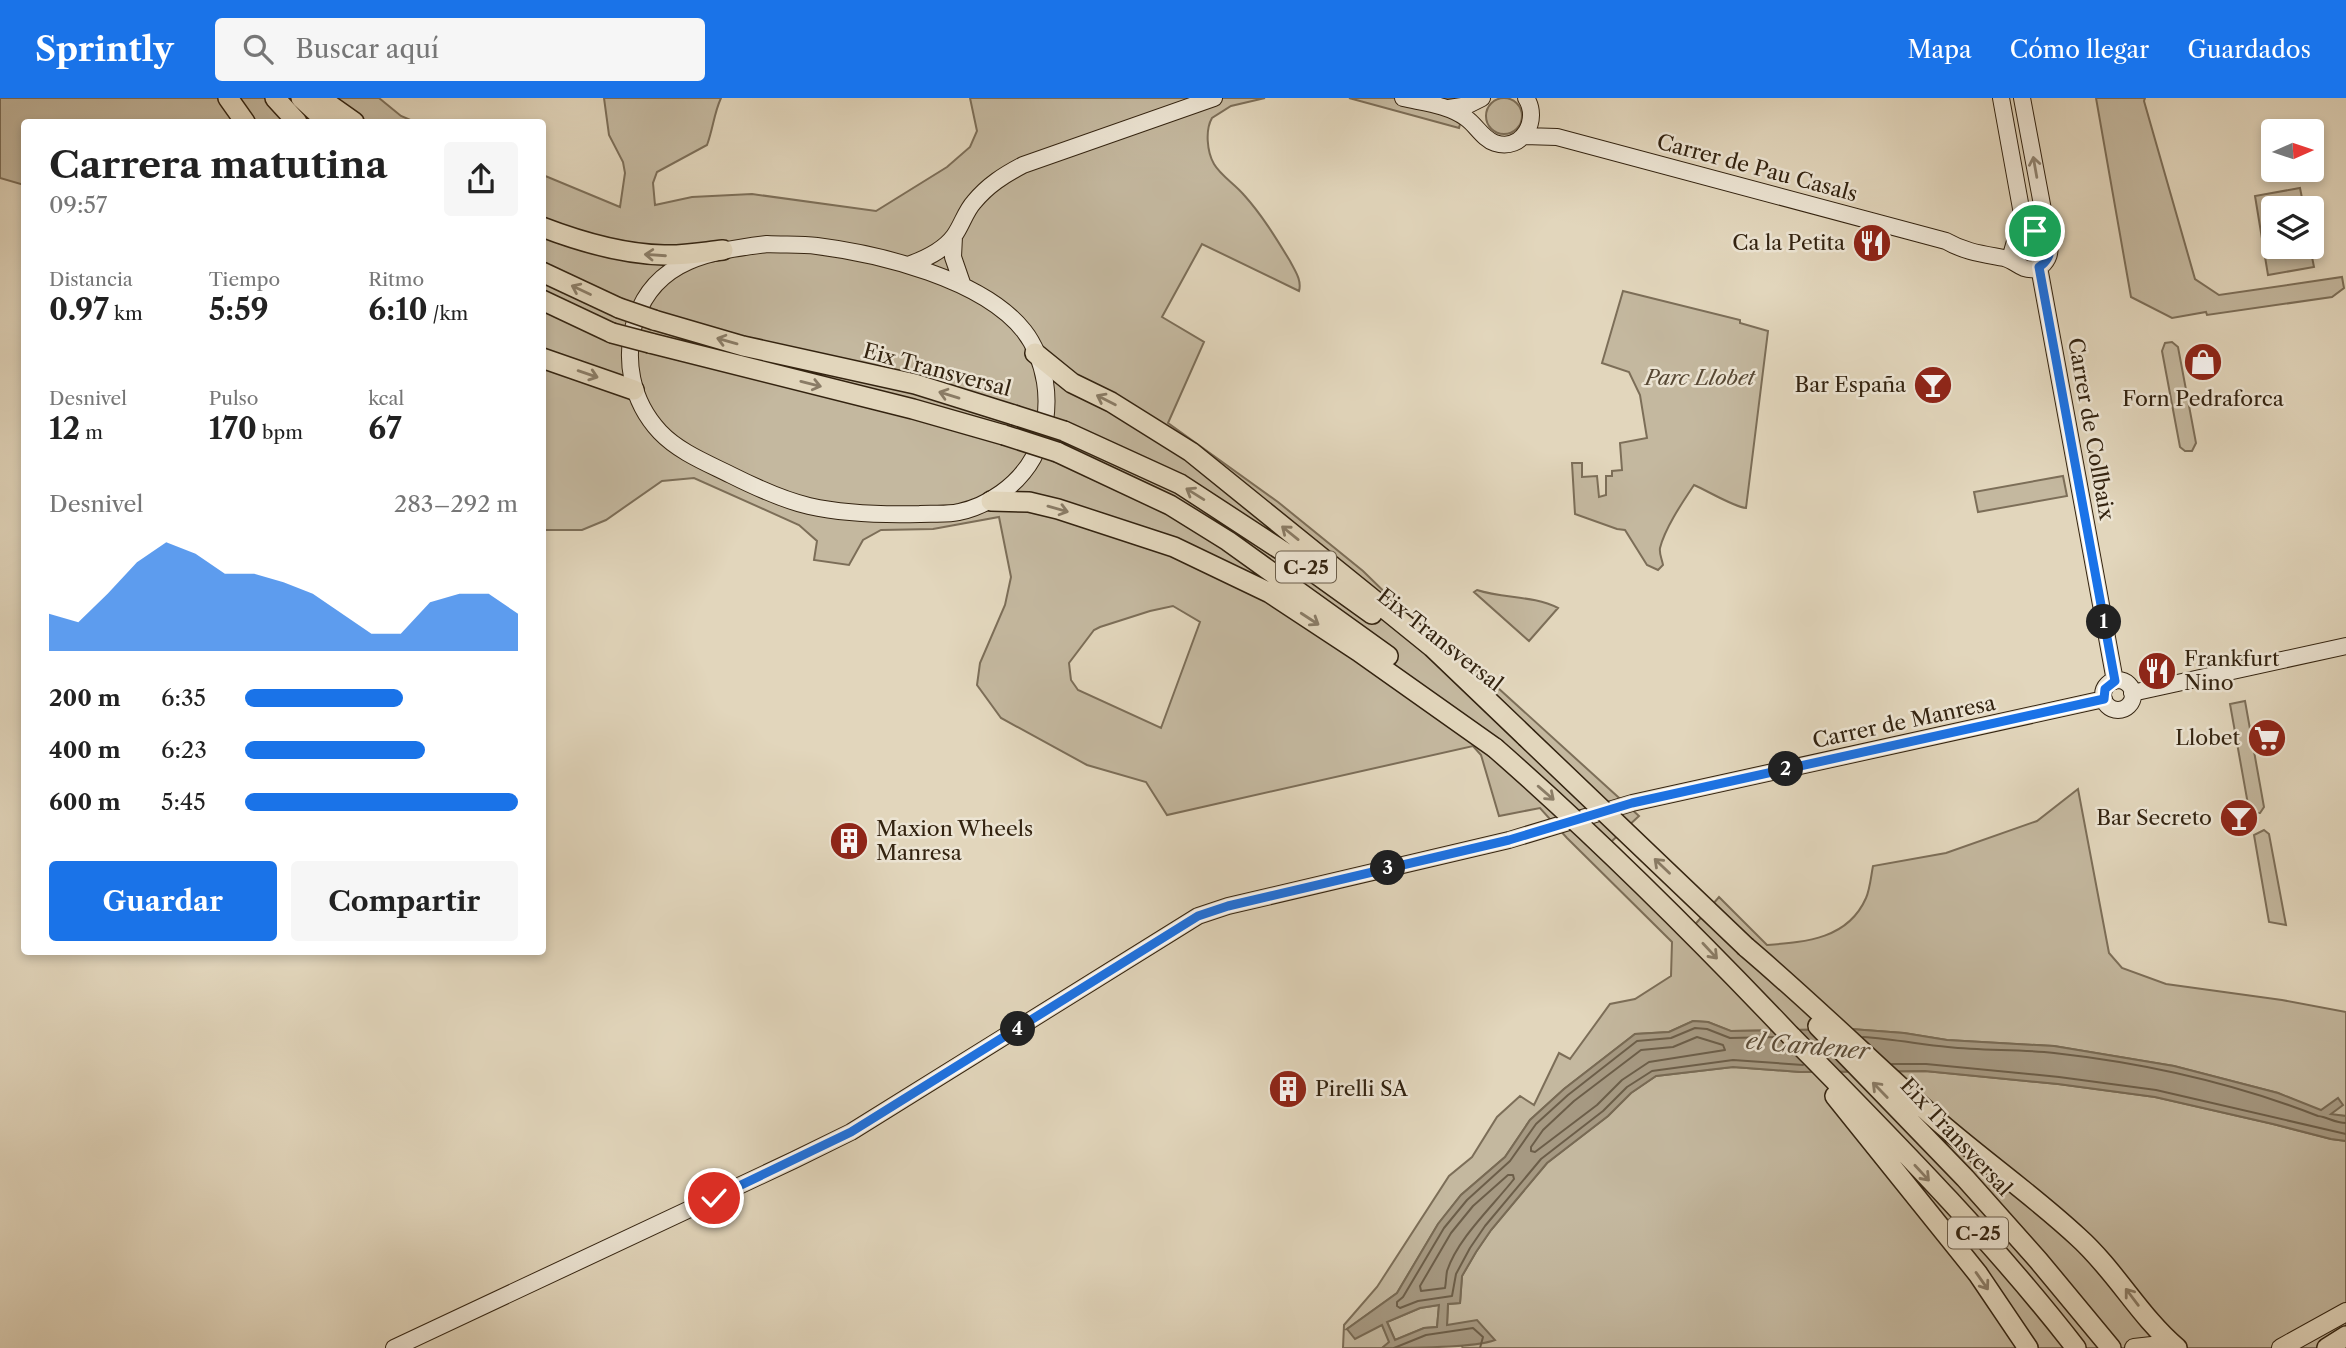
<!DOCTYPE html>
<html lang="es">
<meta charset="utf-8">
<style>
:root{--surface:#fff;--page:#f6f6f6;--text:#222;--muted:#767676;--accent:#1a73e8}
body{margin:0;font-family:"Libre Caslon Text",serif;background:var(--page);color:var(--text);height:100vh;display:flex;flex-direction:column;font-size:26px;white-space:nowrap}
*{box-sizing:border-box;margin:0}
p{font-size:23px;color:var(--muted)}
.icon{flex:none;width:38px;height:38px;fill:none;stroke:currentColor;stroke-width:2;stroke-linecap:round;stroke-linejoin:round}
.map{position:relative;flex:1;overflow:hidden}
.panel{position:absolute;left:21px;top:21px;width:525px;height:836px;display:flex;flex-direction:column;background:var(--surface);border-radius:7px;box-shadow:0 4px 10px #0003}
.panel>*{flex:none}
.needle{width:46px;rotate:87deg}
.buttons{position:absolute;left:2261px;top:21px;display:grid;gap:14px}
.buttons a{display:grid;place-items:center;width:63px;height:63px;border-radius:7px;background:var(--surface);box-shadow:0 4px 10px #0003;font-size:35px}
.pin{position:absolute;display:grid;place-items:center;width:60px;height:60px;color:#fff;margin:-30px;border:4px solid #fff;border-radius:50%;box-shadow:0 2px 7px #0007}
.km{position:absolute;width:35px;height:35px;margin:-18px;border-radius:50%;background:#222;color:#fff;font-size:19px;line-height:35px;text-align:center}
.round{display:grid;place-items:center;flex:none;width:74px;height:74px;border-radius:7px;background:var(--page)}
.overview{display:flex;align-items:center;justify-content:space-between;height:119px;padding:0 28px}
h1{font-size:38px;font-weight:700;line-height:52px}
.metrics{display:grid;grid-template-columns:repeat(3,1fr);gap:10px;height:119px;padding:7px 28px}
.metrics div{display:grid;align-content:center}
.metrics b{font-size:30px;font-weight:700}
.metrics small{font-size:19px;font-weight:400}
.metrics p{font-size:19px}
.chart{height:196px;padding:14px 28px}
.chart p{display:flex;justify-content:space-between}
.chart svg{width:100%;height:126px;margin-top:7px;fill:var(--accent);opacity:.7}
.action{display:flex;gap:14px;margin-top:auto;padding:14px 28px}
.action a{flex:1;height:80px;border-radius:7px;background:var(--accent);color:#fff;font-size:28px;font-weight:700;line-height:80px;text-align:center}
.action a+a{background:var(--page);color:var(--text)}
ul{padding:0 28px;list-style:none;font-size:23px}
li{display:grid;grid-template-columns:112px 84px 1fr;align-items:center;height:52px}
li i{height:18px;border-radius:9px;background:var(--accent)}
header{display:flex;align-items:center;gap:42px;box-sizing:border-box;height:98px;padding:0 35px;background:var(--accent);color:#fff}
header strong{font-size:33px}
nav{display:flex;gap:38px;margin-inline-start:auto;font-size:24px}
.search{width:490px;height:63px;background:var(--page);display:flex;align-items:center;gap:18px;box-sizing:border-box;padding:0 24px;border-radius:7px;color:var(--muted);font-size:26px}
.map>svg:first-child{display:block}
</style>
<header>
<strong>Sprintly</strong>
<div class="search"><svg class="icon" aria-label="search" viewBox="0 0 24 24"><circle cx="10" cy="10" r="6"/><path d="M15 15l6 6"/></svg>Buscar aquí</div>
<nav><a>Mapa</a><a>Cómo llegar</a><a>Guardados</a></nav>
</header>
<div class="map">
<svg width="2346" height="1250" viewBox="0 0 2346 1250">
<rect width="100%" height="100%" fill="#e2d6bc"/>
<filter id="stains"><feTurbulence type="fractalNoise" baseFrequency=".00286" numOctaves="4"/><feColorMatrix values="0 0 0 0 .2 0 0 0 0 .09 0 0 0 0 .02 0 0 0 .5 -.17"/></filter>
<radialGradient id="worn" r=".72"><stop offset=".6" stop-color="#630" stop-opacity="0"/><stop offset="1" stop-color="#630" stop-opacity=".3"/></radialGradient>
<path fill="#c4b89f" stroke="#7c6e58" stroke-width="2" fill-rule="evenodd" d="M1486 18a18 18 0 1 1 36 0a18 18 0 1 1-36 0Z
M 0,0 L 379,0 L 401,18 L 415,24 L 24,24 L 24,87 L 0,80 Z
M 604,0 L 721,0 C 714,15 713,31 707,47 L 657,74 L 653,85 L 655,107 L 692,99 L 752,96 L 876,113 L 947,69 L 970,49 L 977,33 L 970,0 L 1265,0 L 1231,8 L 1212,20 C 1205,32 1207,54 1214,66 C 1221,78 1235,86 1244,97 C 1262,117 1276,140 1290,163 C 1295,173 1302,182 1299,193 L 1202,146 L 1162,219 L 1204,244 L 1168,325 L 1278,404 L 1363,473 L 1402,511 L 1486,579 L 1639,718 L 1599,755 L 1685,838 L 1719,799 L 1767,847 C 1806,844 1848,841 1866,800 C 1870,791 1871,778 1873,768 L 1946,755 L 2037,723 L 2078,691 L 2109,855 L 2122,870 L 2166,886 L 2282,902 L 2346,914 L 2346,1018 L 2330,1017 L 2278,995 L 2174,968 L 2054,948 L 1947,942 L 1904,935 L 1851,931 L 1730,933 L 1708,924 L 1693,923 L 1669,934 L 1635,936 L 1564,991 L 1530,1022 L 1505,1059 L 1461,1097 L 1438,1126 L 1397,1195 L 1347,1231 L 1382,1227 L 1390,1244 L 1382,1250 L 1343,1250 L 1344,1227 L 1377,1189 L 1449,1078 L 1472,1059 L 1497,1019 L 1520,998 L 1534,1007 L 1559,955 L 1570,961 L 1610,906 L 1635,901 L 1671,878 L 1672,844 L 1567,740 L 1540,710 L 1499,718 L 1481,657 L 1473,648 L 1167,717 L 1146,684 L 1087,667 L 1001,620 L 977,587 L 980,565 L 1005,507 L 1011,479 L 999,419 L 933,431 L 881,432 L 863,442 L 849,467 L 814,462 L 817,443 L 799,427 L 694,380 L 662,383 L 606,422 L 582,432 L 543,432 L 543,77 L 620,109 L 625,75 L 623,64 L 609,37 ZM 1173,508 L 1200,524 L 1161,630 L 1078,592 L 1071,582 L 1069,565 L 1094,532 L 1100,529 L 1150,513 Z
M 1349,0 L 1467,0 L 1459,30 Z
M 2096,0 L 2145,0 L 2144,3 L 2195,181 L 2219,197 L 2342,179 L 2344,190 L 2332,199 L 2207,217 L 2206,214 L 2172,220 L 2131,199 Z
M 2300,90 L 2304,110 L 2273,110 L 2273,149 L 2310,149 L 2314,169 L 2268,177 L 2255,98 Z
M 1623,193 L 1740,222 L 1740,225 L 1768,233 L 1746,410 C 1734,409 1708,393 1694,387 C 1682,405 1665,430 1660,450 C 1659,456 1662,461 1663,467 L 1658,472 L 1647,467 L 1625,432 L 1617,431 L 1575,416 L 1572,365 L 1582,365 L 1582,379 L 1597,378 L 1599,399 L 1606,397 L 1606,378 L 1612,378 L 1612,373 L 1622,372 L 1620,345 L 1647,340 L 1640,297 L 1629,274 L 1602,265 Z
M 2172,244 L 2178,249 L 2196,345 L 2192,353 L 2185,353 L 2180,349 L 2162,253 L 2165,245 Z
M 2063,378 L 2067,398 L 1978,414 L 1974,394 Z
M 1477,492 C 1504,501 1532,497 1558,510 L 1529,543 L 1474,494 Z
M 2245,603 L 2264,709 L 2260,715 L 2253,715 L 2249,712 L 2230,606 Z
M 2264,732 L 2269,736 L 2286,827 L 2269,824 L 2254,737 Z
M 1733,969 L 1800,974 L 1925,973 L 2058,986 L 2155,999 L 2273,1026 L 2331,1041 L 2346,1043 L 2346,1250 L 1463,1250 L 1447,1227 L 1448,1206 L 1460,1205 L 1462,1178 L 1476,1154 L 1491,1132 L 1547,1065 L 1608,1018 L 1631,995 L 1656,978 Z
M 1439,1207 L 1437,1229 L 1424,1230 L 1395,1242 L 1387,1224 L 1420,1210 Z"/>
<path fill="#a69982" stroke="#786a54" stroke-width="2" fill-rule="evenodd" d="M 1693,923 L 1708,924 L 1731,933 L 1851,931 L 1904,935 L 1947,942 L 2054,948 L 2174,968 L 2278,995 L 2321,1012 L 2338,1000 L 2343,1007 L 2331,1016 L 2346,1018 L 2346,1043 L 2331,1041 L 2273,1026 L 2155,999 L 2058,986 L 1925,973 L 1800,974 L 1733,969 L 1656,978 L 1631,995 L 1608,1018 L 1547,1065 L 1491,1132 L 1476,1154 L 1462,1178 L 1460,1205 L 1448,1206 L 1447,1227 L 1477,1222 L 1495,1242 C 1475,1250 1409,1250 1382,1250 L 1389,1244 L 1382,1227 L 1355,1241 L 1347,1231 L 1397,1195 L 1438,1126 L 1461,1097 L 1505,1059 L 1530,1022 L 1564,991 L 1635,936 L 1669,934 ZM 1439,1207 L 1437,1229 L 1424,1230 L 1395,1242 L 1387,1224 L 1420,1210 Z"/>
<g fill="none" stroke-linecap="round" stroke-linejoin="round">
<path stroke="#6c5e49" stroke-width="2" d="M 1697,939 L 1723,947 L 1725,952 L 1649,964 L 1622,982 L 1597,1007 L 1535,1054 L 1531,1053 L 1531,1049 L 1543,1032 L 1574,1003 L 1641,952 L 1673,949 Z
M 1776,939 L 1730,940 L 1707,931 L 1695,930 L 1671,940 L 1637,943 L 1568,997 L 1536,1026 L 1510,1063 L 1467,1102 L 1444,1130 L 1403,1199 L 1397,1204 L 1397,1208 L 1400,1210 L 1418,1203 L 1452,1198 L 1456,1176 L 1470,1150 L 1485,1128 L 1541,1061 L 1603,1013 L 1627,989 L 1652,973 L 1733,962 L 1803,967
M 1863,939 C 1892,941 1919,946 1948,949 C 1983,953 2019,951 2054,955 C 2144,965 2234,985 2318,1018 C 2328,1019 2334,1025 2346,1025
M 1892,966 L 1926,966 L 2059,979 L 2156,992 L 2346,1036
M 1508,1077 L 1513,1077 L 1514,1081 C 1492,1109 1458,1140 1447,1173 C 1446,1179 1446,1185 1445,1190 L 1421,1193 L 1420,1188 L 1451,1135 L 1473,1108 Z
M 1394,1250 L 1426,1237 L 1473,1230 L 1483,1239 L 1480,1250"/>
<g stroke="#332310" stroke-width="18">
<path id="secondary" d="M 1403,0 C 1425,5 1448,7 1466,20 C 1476,27 1483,41 1495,45 C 1523,54 1540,21 1526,0
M 2001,0 L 2022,116 L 2020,136
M 2022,0 L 2043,112 L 2043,137
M 1449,10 L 1468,7 L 1482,0
M 1524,38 L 1557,39 L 1946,143 C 1965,154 1983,156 2004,160 C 2012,162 2017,167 2024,170 C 2041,176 2052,160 2049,145 L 2041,135 L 2029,133 L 2016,140 L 2012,154 L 2019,167
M 954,138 L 953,159 L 963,188
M 767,146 C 783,147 801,146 817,148 C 880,156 983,181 1024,233 C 1035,247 1042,267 1045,284 C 1049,309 1045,338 1033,360 C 1018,387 988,408 959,414 C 947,417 932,415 920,416 C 883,417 845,416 809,408 C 783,402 755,389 731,377 C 707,365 679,354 660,334 C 631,303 623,260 636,220 C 656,161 712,153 767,146 Z
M 908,167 C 925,161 943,153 954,138 C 962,127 965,114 974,104 C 988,87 1004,77 1023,67 L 1214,0
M 2039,169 L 2115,583
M2103 597a15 15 0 1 1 30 0a15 15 0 1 1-30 0Z
M 2132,595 L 2346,548
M 394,1250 L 794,1062 L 851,1034 L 1198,818 L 1228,808 L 1509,742 L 1632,705 L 2104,601"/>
</g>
<g stroke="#332310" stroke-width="20">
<path id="primary" d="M 2134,1250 L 2152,1248 L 2171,1250
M 2281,1250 L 2346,1214"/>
</g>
<g stroke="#332310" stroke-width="22">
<path id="highway" d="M 228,0 L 245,24
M 275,0 L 297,24
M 301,0 L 327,24
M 320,0 L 354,24
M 542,129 C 581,144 622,156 664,157 C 683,158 704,154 723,152
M 542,174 L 619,210
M 542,202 L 612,235
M 654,222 L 743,248 L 915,286 L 1014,317
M 650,245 L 913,311 L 1004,337
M 1035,255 L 1072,285 L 1111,304 L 1191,354 L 1432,549 L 1526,639
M 542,260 L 634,292
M 1064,333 L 1180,386 L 1301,465 L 1372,516
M 1057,354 L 1170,407 L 1228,443 L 1388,558
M 991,403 L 1029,404 L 1058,411 L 1174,449 L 1270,495 L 1358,553 L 1495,650
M 1746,849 C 1812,905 1874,966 1939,1024 C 1984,1063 2034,1098 2078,1139 C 2115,1172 2140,1219 2177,1250
M 1818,928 L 1965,1080 L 2038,1162 L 2111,1250
M 1791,938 C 1889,1038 1990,1139 2076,1250
M 1835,998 L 1978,1176 L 2028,1250
M 2327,1250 L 2346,1238"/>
</g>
<use href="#secondary" stroke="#ece4d3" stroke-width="16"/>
<use href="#primary" stroke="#e2d6bc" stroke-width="18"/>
<use href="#highway" stroke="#e2d6bc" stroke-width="19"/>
<g stroke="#332310" stroke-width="22" stroke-linecap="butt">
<path id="highway-bridge" d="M 619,210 L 654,222
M 612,235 L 650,245
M 1014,317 L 1064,333
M 1004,337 L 1057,354
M 1526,639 L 1746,849
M 1495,650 C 1599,741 1696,838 1791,938"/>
</g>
<use href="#highway-bridge" stroke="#e2d6bc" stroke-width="19"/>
</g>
<defs><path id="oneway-shaft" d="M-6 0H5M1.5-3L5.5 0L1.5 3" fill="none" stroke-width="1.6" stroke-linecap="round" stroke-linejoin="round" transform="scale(1.75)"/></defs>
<use stroke="#908472" href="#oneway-shaft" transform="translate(2035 69) rotate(-100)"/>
<g stroke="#8a7c66">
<use href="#oneway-shaft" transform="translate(655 157) rotate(-176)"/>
<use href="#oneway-shaft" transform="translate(581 192) rotate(-155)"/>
<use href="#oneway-shaft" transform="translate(727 243) rotate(-164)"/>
<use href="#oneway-shaft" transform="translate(588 276) rotate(19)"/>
<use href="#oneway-shaft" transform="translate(811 286) rotate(14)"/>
<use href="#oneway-shaft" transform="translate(949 297) rotate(-163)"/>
<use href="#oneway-shaft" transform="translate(1106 302) rotate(-153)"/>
<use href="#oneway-shaft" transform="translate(1195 396) rotate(-148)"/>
<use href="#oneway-shaft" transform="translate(1058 411) rotate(16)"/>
<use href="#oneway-shaft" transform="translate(1290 435) rotate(-141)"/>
<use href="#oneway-shaft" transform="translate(1310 521) rotate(33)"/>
<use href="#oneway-shaft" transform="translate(1546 695) rotate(41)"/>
<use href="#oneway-shaft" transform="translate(1662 768) rotate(-136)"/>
<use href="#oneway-shaft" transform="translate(1710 853) rotate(47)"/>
<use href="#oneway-shaft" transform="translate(1880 992) rotate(-134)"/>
<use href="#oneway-shaft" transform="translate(1922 1075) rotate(47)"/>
<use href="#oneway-shaft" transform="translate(1982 1183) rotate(55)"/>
<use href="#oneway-shaft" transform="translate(2132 1199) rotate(-127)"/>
</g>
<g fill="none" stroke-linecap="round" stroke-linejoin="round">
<g stroke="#fff" stroke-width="14">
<path id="route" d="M 714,1100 L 851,1034 L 1198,818 L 1228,808 L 1509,742 L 1632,705 L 2104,601 L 2105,591 L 2115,583 L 2039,169 C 2055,159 2053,139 2035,133"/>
</g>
<use href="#route" stroke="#1a73e8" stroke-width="9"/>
</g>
<defs>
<g id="restaurant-disc" transform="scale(2.0125)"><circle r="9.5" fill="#8f2418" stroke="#ece4d3"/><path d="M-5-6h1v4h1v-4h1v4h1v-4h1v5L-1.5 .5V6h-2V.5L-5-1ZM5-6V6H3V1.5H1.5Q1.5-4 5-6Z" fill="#fff"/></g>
<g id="shop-disc" transform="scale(2.0125)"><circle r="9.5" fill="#8f2418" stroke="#ece4d3"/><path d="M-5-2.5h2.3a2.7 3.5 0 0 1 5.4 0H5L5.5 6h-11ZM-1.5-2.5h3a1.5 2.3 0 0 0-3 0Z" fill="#fff"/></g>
<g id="bar-disc" transform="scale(2.0125)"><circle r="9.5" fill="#8f2418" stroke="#ece4d3"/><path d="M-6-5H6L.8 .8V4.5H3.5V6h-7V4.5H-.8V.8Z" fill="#fff"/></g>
<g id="supermarket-disc" transform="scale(2.0125)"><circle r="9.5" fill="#8f2418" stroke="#ece4d3"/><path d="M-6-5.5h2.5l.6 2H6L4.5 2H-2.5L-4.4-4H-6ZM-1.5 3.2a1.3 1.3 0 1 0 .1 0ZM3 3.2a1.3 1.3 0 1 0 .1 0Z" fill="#fff"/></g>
<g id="building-disc" transform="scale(2.0125)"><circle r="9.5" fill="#8f2418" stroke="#ece4d3"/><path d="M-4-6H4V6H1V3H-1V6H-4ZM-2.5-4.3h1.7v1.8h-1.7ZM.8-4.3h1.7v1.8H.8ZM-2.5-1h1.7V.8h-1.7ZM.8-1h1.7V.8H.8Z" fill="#fff"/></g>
</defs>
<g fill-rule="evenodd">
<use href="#restaurant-disc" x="1872" y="145"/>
<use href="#shop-disc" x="2203" y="264"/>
<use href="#bar-disc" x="1933" y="287"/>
<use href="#restaurant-disc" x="2157" y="573"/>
<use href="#supermarket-disc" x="2267" y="640"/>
<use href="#bar-disc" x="2239" y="720"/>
<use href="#building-disc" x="849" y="743"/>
<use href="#building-disc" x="1288" y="991"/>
</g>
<g text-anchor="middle" stroke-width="5" stroke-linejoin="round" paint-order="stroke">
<g fill="#ece4d3" stroke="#6a5d4a" stroke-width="2">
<rect x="1276" y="453.5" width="60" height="31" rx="5"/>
<rect x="1948" y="1119.5" width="60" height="31" rx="5"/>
</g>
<g font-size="19" font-weight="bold" fill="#332310">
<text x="1306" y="476">C-25</text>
<text x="1978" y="1142">C-25</text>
</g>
<g font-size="21" fill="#332310" stroke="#ece4d3">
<text transform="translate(1757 70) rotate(15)" y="7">Carrer de Pau Casals</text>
<text transform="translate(937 272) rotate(15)" y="7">Eix Transversal</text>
<text transform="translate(2091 331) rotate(80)" y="7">Carrer de Collbaix</text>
<text transform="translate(1440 542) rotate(38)" y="7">Eix Transversal</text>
<text transform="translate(1904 624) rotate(-12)" y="7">Carrer de Manresa</text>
<text transform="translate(1956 1039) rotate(47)" y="7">Eix Transversal</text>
</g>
<g font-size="21" fill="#332310" stroke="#ece4d3" text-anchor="end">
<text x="1845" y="152">Ca la Petita</text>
<text x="1906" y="294">Bar España</text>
<text x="2203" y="308" text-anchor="middle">Forn Pedraforca</text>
<text x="2184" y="568" text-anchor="start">Frankfurt<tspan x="2184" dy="24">Nino</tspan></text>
<text x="2240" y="647">Llobet</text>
<text x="2212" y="727">Bar Secreto</text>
<text x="876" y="738" text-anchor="start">Maxion Wheels<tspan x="876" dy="24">Manresa</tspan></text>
<text x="1315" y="998" text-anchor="start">Pirelli SA</text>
</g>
<g font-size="21" font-style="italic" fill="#574834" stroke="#ece4d3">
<text x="1700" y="287">Parc Llobet</text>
</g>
<g font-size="23" font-style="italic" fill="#5b4c38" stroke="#ece4d3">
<text transform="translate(1808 948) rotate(5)" y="8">el Cardener</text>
</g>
</g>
<rect width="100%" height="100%" filter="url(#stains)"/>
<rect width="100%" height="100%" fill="url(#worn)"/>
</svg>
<div class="buttons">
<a><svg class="needle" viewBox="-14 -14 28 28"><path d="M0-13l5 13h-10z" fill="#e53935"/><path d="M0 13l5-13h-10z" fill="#767676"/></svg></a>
<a><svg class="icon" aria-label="layers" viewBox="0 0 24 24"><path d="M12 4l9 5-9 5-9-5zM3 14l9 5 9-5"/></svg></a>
</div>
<div class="pin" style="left:2035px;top:133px;background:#1e9e55"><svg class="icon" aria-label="arrive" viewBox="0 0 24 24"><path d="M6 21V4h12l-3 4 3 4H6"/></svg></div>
<div class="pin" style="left:714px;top:1100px;background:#d93025"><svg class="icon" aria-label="check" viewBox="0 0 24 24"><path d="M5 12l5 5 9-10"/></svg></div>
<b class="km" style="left:2104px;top:524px">1</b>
<b class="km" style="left:1786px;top:671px">2</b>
<b class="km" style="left:1388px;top:770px">3</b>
<b class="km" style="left:1018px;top:931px">4</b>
<section class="panel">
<div class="overview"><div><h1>Carrera matutina</h1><p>09:57</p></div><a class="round"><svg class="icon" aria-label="share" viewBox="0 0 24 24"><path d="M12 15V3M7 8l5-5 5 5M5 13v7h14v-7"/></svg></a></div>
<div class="metrics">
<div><p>Distancia</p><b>0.97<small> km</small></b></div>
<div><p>Tiempo</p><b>5:59</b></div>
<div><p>Ritmo</p><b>6:10<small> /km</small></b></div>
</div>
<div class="metrics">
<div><p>Desnivel</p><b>12<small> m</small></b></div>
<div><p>Pulso</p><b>170<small> bpm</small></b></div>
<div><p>kcal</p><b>67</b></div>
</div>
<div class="chart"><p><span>Desnivel</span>283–292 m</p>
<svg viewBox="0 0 160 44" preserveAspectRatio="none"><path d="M0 44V31L10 34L20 24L30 13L40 6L50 10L60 17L70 17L80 20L90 24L100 31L110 38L120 38L130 27L140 24L150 24L160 31V44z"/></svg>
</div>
<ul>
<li><b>200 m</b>6:35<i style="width:58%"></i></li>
<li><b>400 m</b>6:23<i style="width:66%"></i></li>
<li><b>600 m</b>5:45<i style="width:100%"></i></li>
</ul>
<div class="action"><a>Guardar</a><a>Compartir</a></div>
</section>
</div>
